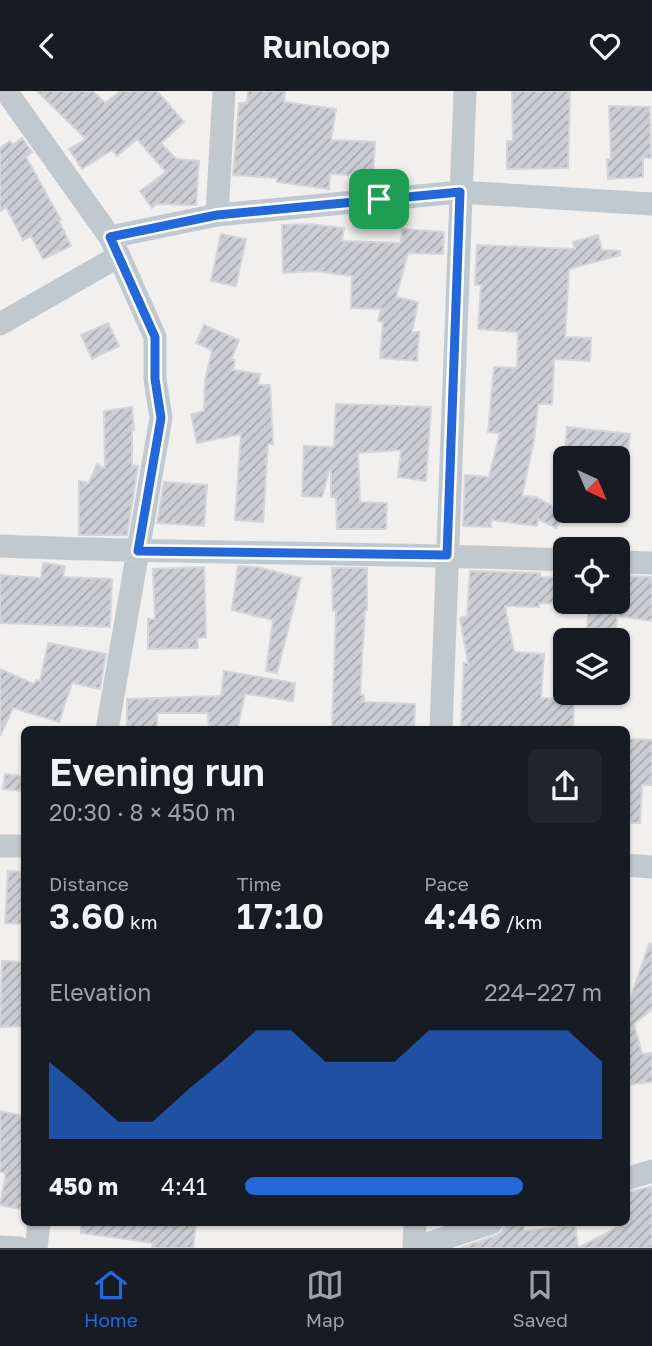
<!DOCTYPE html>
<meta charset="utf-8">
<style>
:root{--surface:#171b24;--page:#20242c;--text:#f1f3f6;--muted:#9ea1a6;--line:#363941;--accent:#2367d8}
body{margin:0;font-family:"Golos Text",sans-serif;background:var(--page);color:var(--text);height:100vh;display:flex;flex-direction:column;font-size:26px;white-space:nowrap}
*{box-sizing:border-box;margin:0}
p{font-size:23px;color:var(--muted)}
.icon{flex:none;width:38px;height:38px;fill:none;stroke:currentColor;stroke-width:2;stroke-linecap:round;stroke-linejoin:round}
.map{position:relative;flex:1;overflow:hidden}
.details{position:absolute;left:21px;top:635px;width:609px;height:500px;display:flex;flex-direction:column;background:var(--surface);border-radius:10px;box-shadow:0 2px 5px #0004}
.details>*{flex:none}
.needle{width:46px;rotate:136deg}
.buttons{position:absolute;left:553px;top:355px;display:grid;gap:14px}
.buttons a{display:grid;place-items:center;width:77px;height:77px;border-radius:10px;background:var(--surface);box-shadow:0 2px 5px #0004;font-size:35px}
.pin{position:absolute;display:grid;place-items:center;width:60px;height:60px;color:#fff;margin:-30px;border-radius:14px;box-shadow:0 4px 10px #0006}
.round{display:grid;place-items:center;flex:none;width:74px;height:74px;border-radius:10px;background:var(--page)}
.head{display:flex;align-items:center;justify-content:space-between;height:119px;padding:0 28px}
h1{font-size:38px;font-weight:600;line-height:52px}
.metrics{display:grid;grid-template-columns:repeat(3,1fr);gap:10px;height:119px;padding:7px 28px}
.metrics div{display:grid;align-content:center}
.metrics b{font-size:35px;font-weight:600}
.metrics small{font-size:19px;font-weight:400}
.metrics p{font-size:19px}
.chart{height:196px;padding:14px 28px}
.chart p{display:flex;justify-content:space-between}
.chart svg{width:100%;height:126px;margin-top:7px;fill:var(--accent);opacity:.7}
ul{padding:0 28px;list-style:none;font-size:23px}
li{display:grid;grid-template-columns:112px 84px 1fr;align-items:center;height:52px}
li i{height:18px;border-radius:9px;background:var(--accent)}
header{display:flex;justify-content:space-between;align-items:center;height:91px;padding:0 28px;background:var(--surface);font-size:32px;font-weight:600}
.menu{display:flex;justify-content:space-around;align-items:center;height:98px;border-top:2px solid var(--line);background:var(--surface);font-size:19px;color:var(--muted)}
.menu a{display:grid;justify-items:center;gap:4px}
.menu .selected{color:var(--accent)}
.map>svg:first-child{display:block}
</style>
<header><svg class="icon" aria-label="back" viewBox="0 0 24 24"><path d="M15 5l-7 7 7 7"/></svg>Runloop<svg class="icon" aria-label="heart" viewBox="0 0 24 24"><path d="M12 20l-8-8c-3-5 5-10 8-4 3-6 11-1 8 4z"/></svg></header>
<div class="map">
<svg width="652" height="1157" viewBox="0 0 652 1157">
<defs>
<pattern id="building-hatch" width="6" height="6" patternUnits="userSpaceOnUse" patternTransform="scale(1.75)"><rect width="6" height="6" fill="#ccced4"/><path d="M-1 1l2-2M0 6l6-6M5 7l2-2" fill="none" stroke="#a8aaaf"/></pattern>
</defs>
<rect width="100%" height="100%" fill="#f2efef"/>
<path fill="url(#building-hatch)" stroke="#d4d5da" stroke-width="2" d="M 37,0 L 93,0 L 105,12 L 121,0 L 157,0 L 184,31 L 161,52 L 176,68 L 199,70 L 196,114 L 156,113 L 152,117 L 140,100 L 166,81 L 137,48 L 117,65 L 112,59 L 82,78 L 69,58 L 86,48 Z
M 248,0 L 285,0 L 284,11 L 336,18 L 331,49 L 375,51 L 373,85 L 330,83 L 329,98 L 277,91 L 277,87 L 233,84 L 239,12 L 247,12 Z
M 512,0 L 570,0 L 568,77 L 507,78 L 507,50 L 513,50 Z
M 609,15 L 650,16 L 651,67 L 643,67 L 643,86 L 608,88 L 607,68 L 611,68 Z
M 22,47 L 32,61 L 26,66 L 61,129 L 59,130 L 71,155 L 43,168 L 31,145 L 23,149 L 6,116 L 0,120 L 0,57 L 10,50 L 13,54 Z
M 310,133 L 344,137 L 342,150 L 401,152 L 402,138 L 444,141 L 443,163 L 408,162 L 396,206 L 418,211 L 412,241 L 419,241 L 417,270 L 380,267 L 383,231 L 378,230 L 381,218 L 351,217 L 352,185 L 315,180 L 283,182 L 282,134 Z
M 221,143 L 246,148 L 236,195 L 211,190 Z
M 598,144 L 602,159 L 620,160 L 620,164 L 569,178 L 565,246 L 591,247 L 590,270 L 554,268 L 552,313 L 538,313 L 534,349 L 522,405 L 536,406 L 565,422 L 556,437 L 538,428 L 537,435 L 491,429 L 491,436 L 463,435 L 465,384 L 489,386 L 500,342 L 488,341 L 494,276 L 517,277 L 518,241 L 478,238 L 481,194 L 475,194 L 477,154 L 575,158 L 573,151 Z
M 108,232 L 119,255 L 92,268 L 81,244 Z
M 204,234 L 239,249 L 231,269 L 235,269 L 233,279 L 260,283 L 258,294 L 270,294 L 273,353 L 268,353 L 263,431 L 235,429 L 241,343 L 197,352 L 191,323 L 204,320 L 205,290 L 212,259 L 196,252 Z
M 336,313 L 431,316 L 426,390 L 398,386 L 401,359 L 358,362 L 360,411 L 387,412 L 386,438 L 337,438 L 336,406 L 331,406 L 331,380 L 329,380 L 322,406 L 302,405 L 304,355 L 334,356 Z
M 132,316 L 134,339 L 132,339 L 132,374 L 138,375 L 127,444 L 79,444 L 79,390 L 89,392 L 97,373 L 105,377 L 104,320 Z
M 567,336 L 630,343 L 628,368 L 564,368 Z
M 164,391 L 207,394 L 204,435 L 157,432 Z
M 43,472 L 65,475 L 63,486 L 112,488 L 110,536 L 0,532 L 0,484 L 41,487 Z
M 238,475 L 257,476 L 301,487 L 277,582 L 266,580 L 273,529 L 232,519 Z
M 204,476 L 206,546 L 197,547 L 198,557 L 148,558 L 148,528 L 155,528 L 153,478 Z
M 332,477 L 367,477 L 367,519 L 365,519 L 360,604 L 364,604 L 364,611 L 415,613 L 414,639 L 332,639 L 336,520 L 333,520 Z
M 470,480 L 540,482 L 540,486 L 565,487 L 565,513 L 539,512 L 539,516 L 505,515 L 514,561 L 544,563 L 541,607 L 574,608 L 573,639 L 461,639 L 464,572 L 468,572 L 460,527 L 467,525 Z
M 629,485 L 652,486 L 652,530 L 617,525 L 616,538 L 587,537 L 588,522 L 584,521 L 585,511 L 618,511 L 618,490 L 628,490 Z
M 48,552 L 106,563 L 100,598 L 72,592 L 59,631 L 13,617 L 0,645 L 0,578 L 34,593 L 36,589 L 40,590 Z
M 224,580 L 295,592 L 293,610 L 245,603 L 237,639 L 209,639 L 208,622 L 157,622 L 157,639 L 127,639 L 127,608 L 221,605 Z
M 626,648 L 652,649 L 652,694 L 642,694 L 640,732 L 626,732 Z
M 5,683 L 23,685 L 21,700 L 3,698 Z
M 8,780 L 24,781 L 24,833 L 5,832 Z
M 649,853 L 652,854 L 652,918 L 634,933 L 642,963 L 652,962 L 652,991 L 626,994 L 626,920 Z
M 2,870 L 24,871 L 24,935 L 0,936 Z
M 0,1020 L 24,1025 L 24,1119 L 0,1114 L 6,1082 L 0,1081 Z
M 652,1095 L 652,1157 L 460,1157 L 495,1145 L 502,1141 L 505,1135 L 517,1132 L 523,1132 L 524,1140 L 575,1134 L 578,1157 L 626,1132 L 626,1102 Z
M 81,1132 L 196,1132 L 193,1157 L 152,1157 L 153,1152 L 81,1142 Z"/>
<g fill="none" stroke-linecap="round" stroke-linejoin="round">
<path stroke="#c1c9d0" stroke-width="23" d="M 6,0 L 110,146 L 119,165 L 155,246 L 155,288 L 161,327 L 107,639
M 217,124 L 224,0
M 110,146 L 217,124 L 460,101 L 652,113
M 0,233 L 119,165
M 0,455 C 188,463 377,461 565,469
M 618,471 L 652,472
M 441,639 L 465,0
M 0,755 L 24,755
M 626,774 L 652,776
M 626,1088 L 652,1080
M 0,1156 L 19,1157
M 36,1157 L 39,1132
M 414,1157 L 415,1132
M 415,1157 L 491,1132"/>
</g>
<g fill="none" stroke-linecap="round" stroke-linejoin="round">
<g stroke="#fff" stroke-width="14">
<path id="route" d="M 460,101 L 447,464 L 138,460 L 161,327 L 155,288 L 155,246 L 110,146 L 217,124 Z"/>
</g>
<use href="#route" stroke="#2367d8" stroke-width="9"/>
</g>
</svg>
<div class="buttons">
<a><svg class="needle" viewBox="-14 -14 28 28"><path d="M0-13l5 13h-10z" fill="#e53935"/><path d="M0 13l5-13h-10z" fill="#9ea1a6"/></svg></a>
<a><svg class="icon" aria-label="locate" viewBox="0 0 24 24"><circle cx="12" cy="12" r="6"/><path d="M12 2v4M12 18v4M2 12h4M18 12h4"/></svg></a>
<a><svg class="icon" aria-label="layers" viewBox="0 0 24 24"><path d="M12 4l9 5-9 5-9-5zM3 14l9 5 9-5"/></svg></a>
</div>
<div class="pin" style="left:379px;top:108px;background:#1e9e55"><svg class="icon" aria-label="arrive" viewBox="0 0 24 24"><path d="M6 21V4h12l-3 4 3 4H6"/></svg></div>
<section class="details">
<div class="head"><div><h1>Evening run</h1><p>20:30 · 8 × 450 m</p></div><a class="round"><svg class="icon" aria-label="share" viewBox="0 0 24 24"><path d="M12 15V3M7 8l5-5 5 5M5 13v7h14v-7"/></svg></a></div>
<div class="metrics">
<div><p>Distance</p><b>3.60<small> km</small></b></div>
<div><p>Time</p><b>17:10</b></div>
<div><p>Pace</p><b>4:46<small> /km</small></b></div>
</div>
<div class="chart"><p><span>Elevation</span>224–227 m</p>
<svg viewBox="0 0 160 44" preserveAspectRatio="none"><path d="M0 44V17L10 27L20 38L30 38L40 27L50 17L60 6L70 6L80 17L90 17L100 17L110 6L120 6L130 6L140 6L150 6L160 17V44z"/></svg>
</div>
<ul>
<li><b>450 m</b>4:41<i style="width:78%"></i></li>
</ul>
</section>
</div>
<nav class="menu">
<a class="selected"><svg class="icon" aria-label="home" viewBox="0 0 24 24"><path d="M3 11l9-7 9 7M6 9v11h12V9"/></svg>Home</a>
<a><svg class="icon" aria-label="map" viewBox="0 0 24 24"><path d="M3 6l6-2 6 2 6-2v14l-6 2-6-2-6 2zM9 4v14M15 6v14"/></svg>Map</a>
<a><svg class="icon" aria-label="saved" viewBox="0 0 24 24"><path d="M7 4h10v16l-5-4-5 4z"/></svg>Saved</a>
</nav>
